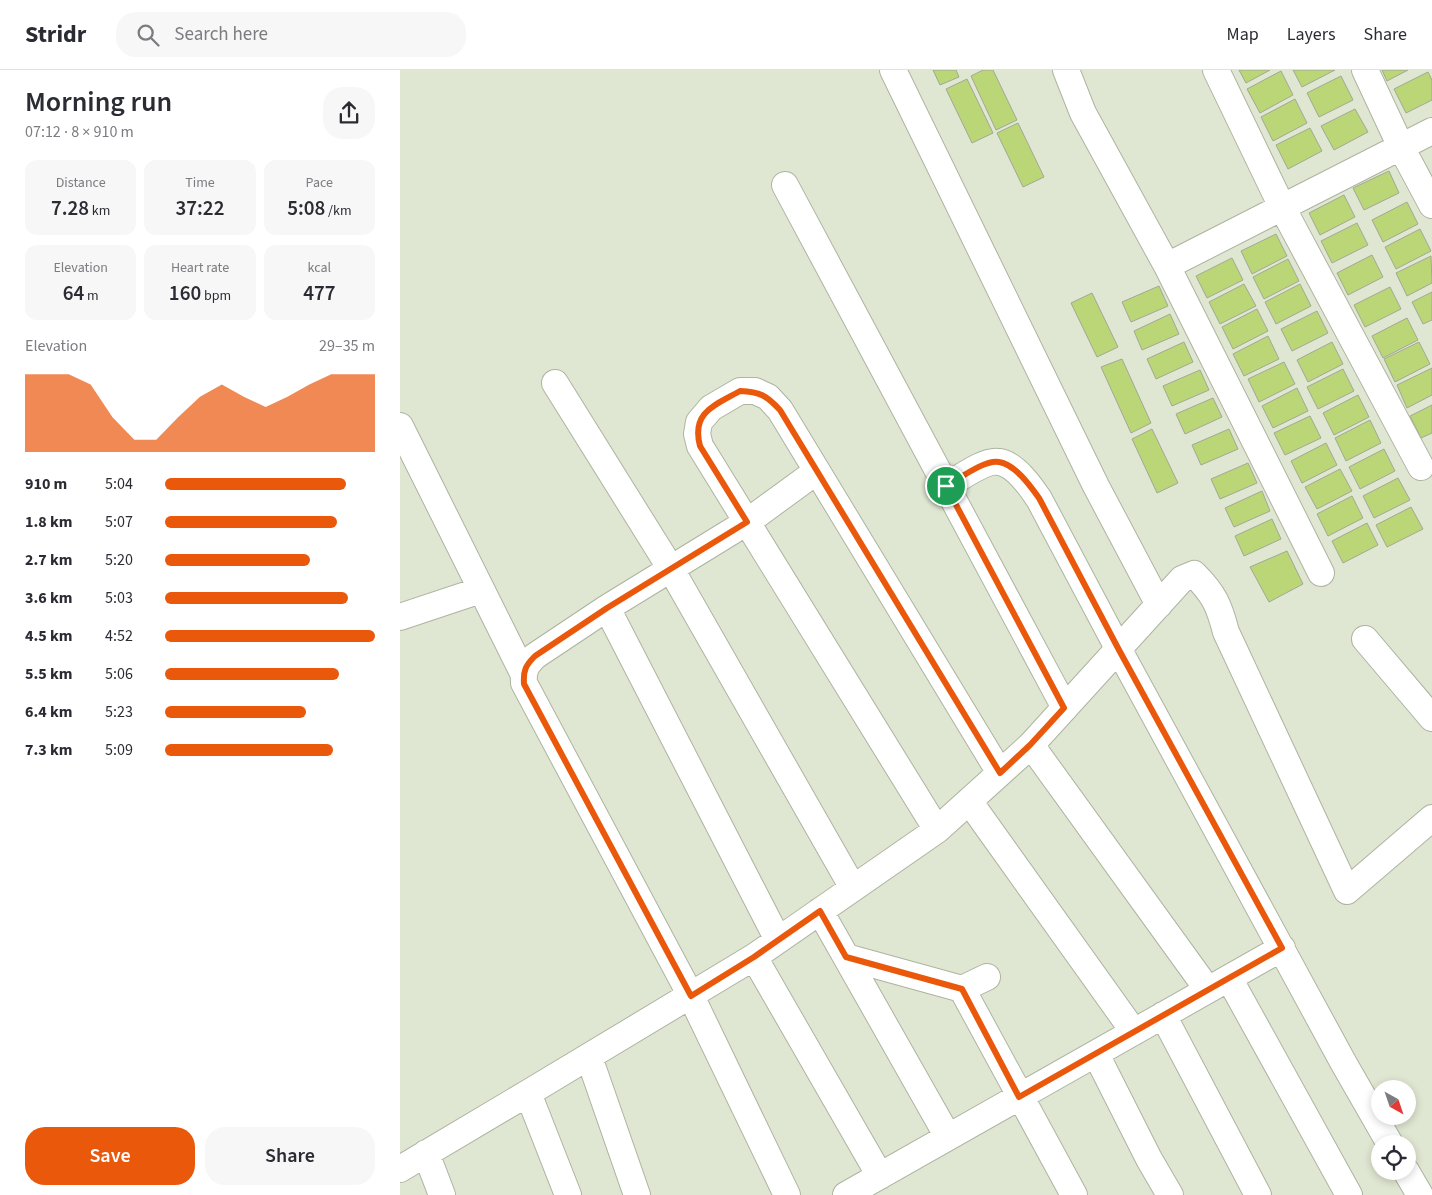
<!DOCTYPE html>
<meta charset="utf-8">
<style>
:root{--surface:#fff;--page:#f7f7f7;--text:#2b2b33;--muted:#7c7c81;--line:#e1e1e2;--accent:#ea580c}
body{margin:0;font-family:"Source Sans 3",sans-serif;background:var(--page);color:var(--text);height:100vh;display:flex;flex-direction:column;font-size:19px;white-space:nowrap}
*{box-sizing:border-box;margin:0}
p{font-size:16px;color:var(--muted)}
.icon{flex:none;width:28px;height:28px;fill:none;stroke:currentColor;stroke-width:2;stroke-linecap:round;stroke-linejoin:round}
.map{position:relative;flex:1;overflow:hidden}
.panel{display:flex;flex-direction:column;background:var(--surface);width:400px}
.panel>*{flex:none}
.needle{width:32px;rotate:140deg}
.tools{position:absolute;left:971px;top:1010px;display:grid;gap:10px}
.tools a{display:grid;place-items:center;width:45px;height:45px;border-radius:50%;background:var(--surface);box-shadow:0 2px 8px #0003;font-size:25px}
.pin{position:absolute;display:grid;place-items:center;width:42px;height:42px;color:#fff;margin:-21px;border:2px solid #fff;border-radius:50%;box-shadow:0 1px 5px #0007}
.round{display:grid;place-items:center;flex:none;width:52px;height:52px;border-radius:20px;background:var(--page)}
.head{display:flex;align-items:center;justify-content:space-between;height:85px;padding:0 25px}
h1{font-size:28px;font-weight:600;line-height:38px}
.stats{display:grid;grid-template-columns:repeat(3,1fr);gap:8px;height:85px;padding:5px 25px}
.stats div{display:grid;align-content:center;border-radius:12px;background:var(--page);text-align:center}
.stats b{font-size:21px;font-weight:600}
.stats small{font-size:14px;font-weight:400}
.stats p{font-size:14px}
.chart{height:140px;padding:10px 25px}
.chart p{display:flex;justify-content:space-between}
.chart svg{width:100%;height:90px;margin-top:5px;fill:var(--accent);opacity:.7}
.button{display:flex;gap:10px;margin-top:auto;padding:10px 25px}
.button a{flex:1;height:58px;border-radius:20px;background:var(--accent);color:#fff;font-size:20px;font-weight:600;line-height:58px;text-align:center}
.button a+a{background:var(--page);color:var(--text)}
ul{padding:0 25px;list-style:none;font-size:16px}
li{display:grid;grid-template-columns:80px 60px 1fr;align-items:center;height:38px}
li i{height:12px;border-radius:6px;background:var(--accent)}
header{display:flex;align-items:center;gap:30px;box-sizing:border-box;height:70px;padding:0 25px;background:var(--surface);border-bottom:1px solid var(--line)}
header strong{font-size:24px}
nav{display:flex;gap:28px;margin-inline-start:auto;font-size:18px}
.search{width:350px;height:45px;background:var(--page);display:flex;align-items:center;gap:12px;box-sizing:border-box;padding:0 18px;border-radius:20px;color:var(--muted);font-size:19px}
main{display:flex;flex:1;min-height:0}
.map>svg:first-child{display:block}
</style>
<header>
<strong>Stridr</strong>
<div class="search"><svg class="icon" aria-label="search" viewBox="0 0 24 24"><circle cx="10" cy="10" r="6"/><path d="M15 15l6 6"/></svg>Search here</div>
<nav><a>Map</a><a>Layers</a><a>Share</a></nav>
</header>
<main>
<section class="panel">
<div class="head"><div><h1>Morning run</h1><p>07:12 · 8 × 910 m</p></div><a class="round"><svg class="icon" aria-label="share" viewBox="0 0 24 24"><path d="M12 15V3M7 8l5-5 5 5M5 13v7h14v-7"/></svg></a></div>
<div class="stats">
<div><p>Distance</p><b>7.28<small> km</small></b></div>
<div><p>Time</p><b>37:22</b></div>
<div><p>Pace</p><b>5:08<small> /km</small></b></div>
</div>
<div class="stats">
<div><p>Elevation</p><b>64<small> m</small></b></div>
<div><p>Heart rate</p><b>160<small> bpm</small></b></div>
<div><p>kcal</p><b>477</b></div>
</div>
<div class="chart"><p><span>Elevation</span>29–35 m</p>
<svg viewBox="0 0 160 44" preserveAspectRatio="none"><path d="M0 44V6L10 6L20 6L30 11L40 27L50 38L60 38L70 27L80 17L90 11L100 17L110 22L120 17L130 11L140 6L150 6L160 6V44z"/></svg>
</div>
<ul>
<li><b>910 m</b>5:04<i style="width:86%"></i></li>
<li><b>1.8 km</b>5:07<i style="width:82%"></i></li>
<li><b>2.7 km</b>5:20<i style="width:69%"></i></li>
<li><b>3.6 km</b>5:03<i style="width:87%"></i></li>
<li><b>4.5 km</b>4:52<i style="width:100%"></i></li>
<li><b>5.5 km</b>5:06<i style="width:83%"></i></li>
<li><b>6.4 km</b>5:23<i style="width:67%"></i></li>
<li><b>7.3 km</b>5:09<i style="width:80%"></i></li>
</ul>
<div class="button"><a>Save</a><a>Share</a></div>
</section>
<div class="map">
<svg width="1032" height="1125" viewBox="0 0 1032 1125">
<rect width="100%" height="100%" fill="#dfe6d1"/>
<path fill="#bbd676" stroke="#a2a895" d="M 533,0 L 556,0 L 559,7 L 540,15 Z
M 583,0 L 593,0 L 617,50 L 596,60 L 571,6 Z
M 839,0 L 870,0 L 846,13 Z
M 893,0 L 935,0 L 902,17 Z
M 982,0 L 1008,0 L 987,11 Z
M 881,1 L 893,25 L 860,43 L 847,19 Z
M 1028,2 L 1032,10 L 1032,30 L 1006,43 L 994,19 Z
M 941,6 L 953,30 L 919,47 L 907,23 Z
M 567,9 L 593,63 L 572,73 L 546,19 Z
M 895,29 L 907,53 L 873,71 L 861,47 Z
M 955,39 L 968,62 L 934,80 L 921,56 Z
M 618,53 L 644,107 L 623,117 L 597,63 Z
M 910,58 L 922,81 L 888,99 L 876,75 Z
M 989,101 L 999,123 L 964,140 L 953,118 Z
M 944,125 L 955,147 L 920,165 L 909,143 Z
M 1007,132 L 1018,154 L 983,172 L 972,150 Z
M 957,153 L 968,175 L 932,193 L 921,171 Z
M 1020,159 L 1031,181 L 996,199 L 985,177 Z
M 876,164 L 887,186 L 852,204 L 841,181 Z
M 972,185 L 983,207 L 948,225 L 937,203 Z
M 1031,186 L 1032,213 L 1007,226 L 996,203 Z
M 832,188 L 843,210 L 807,228 L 796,206 Z
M 888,189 L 899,211 L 864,229 L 853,207 Z
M 844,214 L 856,236 L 820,254 L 809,232 Z
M 900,214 L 911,236 L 876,254 L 865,232 Z
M 759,216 L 768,236 L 731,252 L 722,232 Z
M 990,217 L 1001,239 L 965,257 L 954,235 Z
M 1032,222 L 1032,250 L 1023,254 L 1012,232 Z
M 692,223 L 718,277 L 697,287 L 671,233 Z
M 857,239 L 868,261 L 833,279 L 822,257 Z
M 917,241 L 928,263 L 892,281 L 881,259 Z
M 770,244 L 779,264 L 742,280 L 734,261 Z
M 1007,248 L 1018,270 L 983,288 L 972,266 Z
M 868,266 L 879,289 L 844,306 L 833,284 Z
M 784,272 L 793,292 L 756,309 L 747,289 Z
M 932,272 L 943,294 L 908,312 L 897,290 Z
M 1019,272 L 1030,294 L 995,312 L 984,289 Z
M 722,289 L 751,353 L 731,363 L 701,297 Z
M 884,292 L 895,314 L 859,332 L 848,309 Z
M 1032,298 L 1032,325 L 1007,338 L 997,315 Z
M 943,299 L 954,321 L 918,339 L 907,317 Z
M 800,300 L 809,320 L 772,336 L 763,316 Z
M 897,318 L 908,341 L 873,358 L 862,336 Z
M 958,325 L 969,347 L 934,365 L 923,343 Z
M 813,328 L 822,347 L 785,364 L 776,344 Z
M 1032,335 L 1032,363 L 1021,368 L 1010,346 Z
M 910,346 L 921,368 L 885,385 L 874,363 Z
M 970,350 L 981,373 L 946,391 L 935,368 Z
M 752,359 L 778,413 L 757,423 L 732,369 Z
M 829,359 L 838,379 L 801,395 L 792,375 Z
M 926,373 L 937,395 L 902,413 L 891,391 Z
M 984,379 L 995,401 L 960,419 L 949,397 Z
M 848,393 L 857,413 L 820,429 L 811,409 Z
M 940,399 L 952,421 L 917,439 L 905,417 Z
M 998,408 L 1010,430 L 974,448 L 963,426 Z
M 862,421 L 870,441 L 834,457 L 825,438 Z
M 952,426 L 963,448 L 928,466 L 917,444 Z
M 1011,437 L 1023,459 L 987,477 L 976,455 Z
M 872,449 L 881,469 L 844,486 L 835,466 Z
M 967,453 L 978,475 L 943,493 L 932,471 Z
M 887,481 L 903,514 L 869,532 L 850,497 Z"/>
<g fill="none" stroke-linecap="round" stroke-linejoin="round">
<g stroke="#adb4a0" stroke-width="28">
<path id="minor" d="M 493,0 L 696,416 L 759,535
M 666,0 L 683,43 L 767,196 L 921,503
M 816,0 L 882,137 L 1021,397
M 965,0 L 1001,77 L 1032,135
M 385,115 L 665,638
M 767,196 L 1032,61
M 155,313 L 271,499 L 453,818
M 0,356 L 123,603
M 546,416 C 559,409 585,389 599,392 C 615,394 631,417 639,429 L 719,580 L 943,992 L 990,1074
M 207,538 L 378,870
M 0,547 L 81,520
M 965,569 L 1032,648
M 631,675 L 808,920
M 569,731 L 734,962
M 537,760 L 300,376 L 297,364 L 299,352 L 311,338 L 340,321 L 355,321 L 368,327 L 380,340 L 600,703
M 420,841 L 548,1067
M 354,887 L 480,1106
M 446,887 L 562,919 L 674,1125
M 829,908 L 949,1125
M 562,919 L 587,907
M 763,945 L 858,1125
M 696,984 L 749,1089 L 770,1125
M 189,987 L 237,1125
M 128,1023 L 168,1125
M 26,1083 L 42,1125
M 0,1099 L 128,1023 L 354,887 L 537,760 L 631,675 L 782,509 L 794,504 C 814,524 819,535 826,562 L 947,821 L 1032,748
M 1006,1101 L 1020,1125
M 387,1125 L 291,926 L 124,613 C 123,600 126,595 135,586 L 207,538 L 347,452 L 417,401
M 446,1125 L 882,878"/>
</g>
<use href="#minor" stroke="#fff" stroke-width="26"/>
</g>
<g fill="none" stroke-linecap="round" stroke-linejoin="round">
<g stroke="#fff" stroke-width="10">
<path id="route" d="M 340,321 C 360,322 366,325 380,340 L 600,703 L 630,675 L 664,638 L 546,416 C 559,409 585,389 599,392 C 615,394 631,417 639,428 L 719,580 L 882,878 L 619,1027 L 562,919 L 446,887 L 420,841 L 354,887 L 291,926 L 124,614 C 123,600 126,595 135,586 L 207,538 L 347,452 L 300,376 C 291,342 315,335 340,321 Z"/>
</g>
<use href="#route" stroke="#ea580c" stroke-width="6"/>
</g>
</svg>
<div class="tools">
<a><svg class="needle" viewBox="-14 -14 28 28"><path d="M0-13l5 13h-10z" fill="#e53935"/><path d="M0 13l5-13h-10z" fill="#7c7c81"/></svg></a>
<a><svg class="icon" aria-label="locate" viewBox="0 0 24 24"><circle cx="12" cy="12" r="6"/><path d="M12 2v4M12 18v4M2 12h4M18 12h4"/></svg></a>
</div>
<div class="pin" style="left:546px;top:416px;background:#1e9e55"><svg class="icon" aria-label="arrive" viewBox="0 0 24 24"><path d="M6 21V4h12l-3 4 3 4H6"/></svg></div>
</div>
</main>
